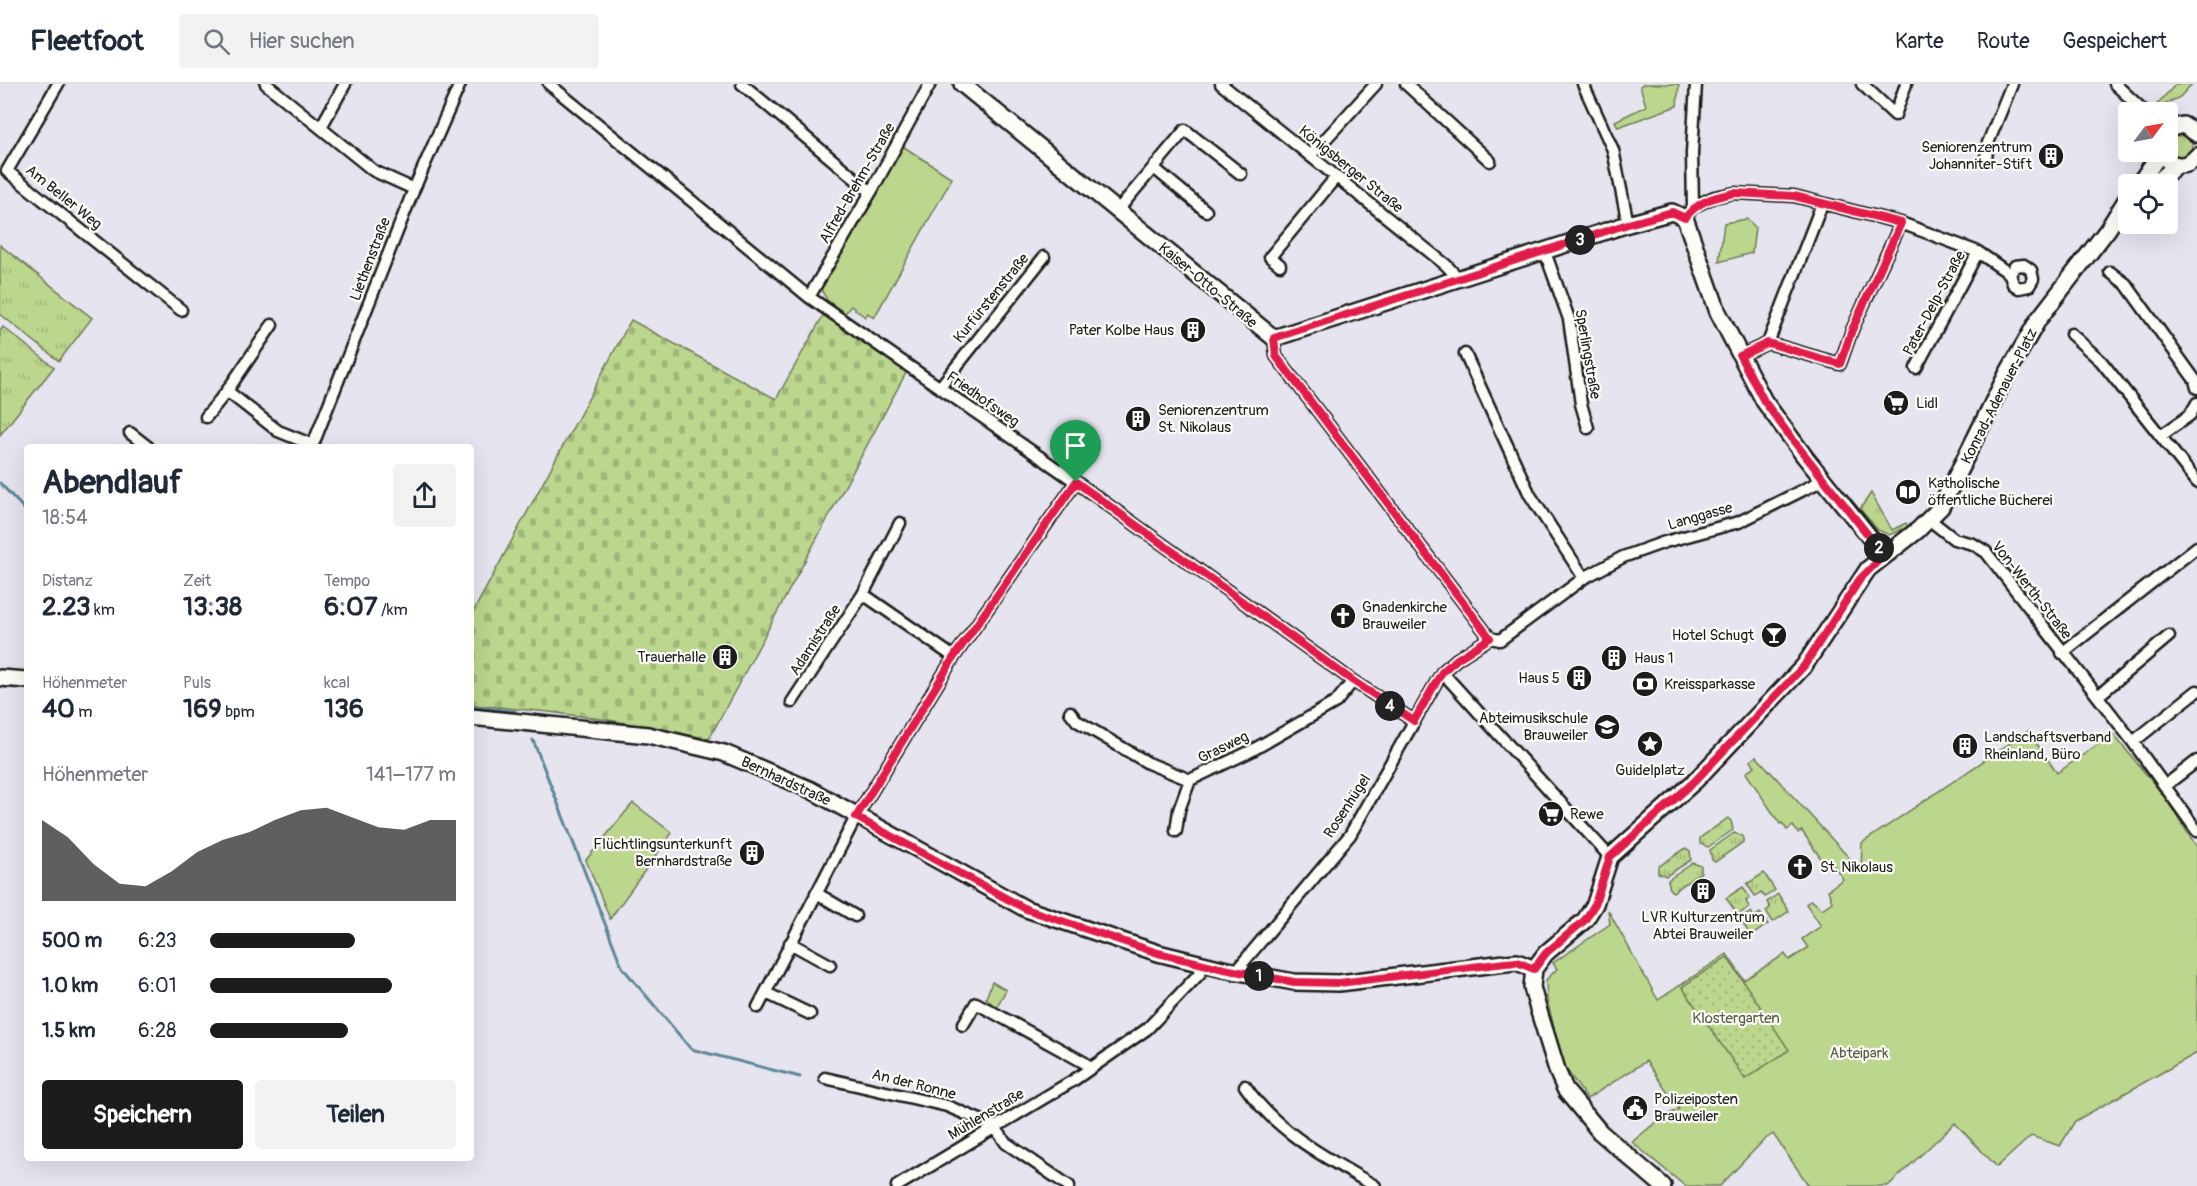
<!DOCTYPE html>
<html lang="de">
<meta charset="utf-8">
<style>
:root{--surface:#fff;--page:#f2f2f3;--text:#1f2937;--muted:#747a83;--line:#e0e1e3;--accent:#1c1c1c}
body{margin:0;font-family:Pangolin,sans-serif;background:var(--page);color:var(--text);height:100vh;display:flex;flex-direction:column;font-size:22px;white-space:nowrap}
*{box-sizing:border-box;margin:0}
p{font-size:20px;color:var(--muted)}
.icon{flex:none;width:33px;height:33px;fill:none;stroke:currentColor;stroke-width:2;stroke-linecap:round;stroke-linejoin:round}
.map{position:relative;flex:1;overflow:hidden}
.panel{position:absolute;left:24px;top:360px;width:450px;height:717px;display:flex;flex-direction:column;background:var(--surface);border-radius:6px;box-shadow:0 6px 24px #0002}
.panel>*{flex:none}
.needle{width:39px;rotate:58deg}
.tools{position:absolute;left:2118px;top:18px;display:grid;gap:12px}
.tools a{display:grid;place-items:center;width:60px;height:60px;border-radius:6px;background:var(--surface);box-shadow:0 6px 24px #0002;font-size:30px}
.pin{position:absolute;display:grid;place-items:center;width:51px;height:51px;color:#fff;margin:-62px -26px;border-radius:50% 50% 50% 0;rotate:-45deg;box-shadow:0 0 6px #0007}
.pin .icon{rotate:45deg}
.km{position:absolute;width:30px;height:30px;margin:-15px;border-radius:50%;background:#222;color:#fff;font-size:16px;line-height:30px;text-align:center}
.round{display:grid;place-items:center;flex:none;width:63px;height:63px;border-radius:6px;background:var(--page)}
.head{display:flex;align-items:center;justify-content:space-between;height:102px;padding:0 18px}
h1{font-size:33px;font-weight:700;line-height:45px}
.figures{display:grid;grid-template-columns:repeat(3,1fr);gap:9px;height:102px;padding:6px 18px}
.figures div{display:grid;align-content:center}
.figures b{font-size:26px;font-weight:700}
.figures small{font-size:16px;font-weight:400}
.figures p{font-size:16px}
.chart{height:168px;padding:12px 18px}
.chart p{display:flex;justify-content:space-between}
.chart svg{width:100%;height:108px;margin-top:6px;fill:var(--accent);opacity:.7}
.action{display:flex;gap:12px;margin-top:auto;padding:12px 18px}
.action a{flex:1;height:69px;border-radius:6px;background:var(--accent);color:#fff;font-size:24px;font-weight:700;line-height:69px;text-align:center}
.action a+a{background:var(--page);color:var(--text)}
ul{padding:0 18px;list-style:none;font-size:20px}
li{display:grid;grid-template-columns:96px 72px 1fr;align-items:center;height:45px}
li i{height:15px;border-radius:8px;background:var(--accent)}
header{display:flex;align-items:center;gap:36px;box-sizing:border-box;height:84px;padding:0 30px;background:var(--surface);border-bottom:2px solid var(--line)}
header strong{font-size:28px}
nav{display:flex;gap:33px;margin-inline-start:auto;font-size:21px}
.search{width:420px;height:54px;background:var(--page);display:flex;align-items:center;gap:15px;box-sizing:border-box;padding:0 21px;border-radius:6px;color:var(--muted);font-size:22px}
.map>svg:first-child{display:block}
</style>
<header>
<strong>Fleetfoot</strong>
<div class="search"><svg class="icon" aria-label="search" viewBox="0 0 24 24"><circle cx="10" cy="10" r="6"/><path d="M15 15l6 6"/></svg>Hier suchen</div>
<nav><a>Karte</a><a>Route</a><a>Gespeichert</a></nav>
</header>
<div class="map">
<svg width="2197" height="1102" viewBox="0 0 2197 1102">
<defs>
<pattern id="grass-tufts" width="24" height="20" patternUnits="userSpaceOnUse" patternTransform="scale(1.5)"><rect width="24" height="20" fill="#bbd68d"/><path d="M3 7l-1-3M5 7V3M7 7l1-3M15 17l-1-3M17 17v-4M19 17l1-3" fill="none" stroke="#a0b779"/></pattern>
<pattern id="cemetery-stones" width="16" height="16" patternUnits="userSpaceOnUse" patternTransform="scale(1.5)"><rect width="16" height="16" fill="#bbd68d"/><path d="M2 7V4a2 2 0 0 1 4 0v3zM10 15v-3a2 2 0 0 1 4 0v3z" fill="#a0b779"/></pattern>
<pattern id="garden-dots" width="8" height="8" patternUnits="userSpaceOnUse" patternTransform="scale(1.5)"><rect width="8" height="8" fill="#bbd68d"/><path d="M2 2h.1M6 6h.1" fill="none" stroke="#a0b779" stroke-width="1.8" stroke-linecap="round"/></pattern>
</defs>
<rect width="100%" height="100%" fill="#e6e4ef"/>
<filter id="ink" filterUnits="userSpaceOnUse"><feTurbulence type="fractalNoise" baseFrequency=".0167" numOctaves="2"/><feDisplacementMap in="SourceGraphic" scale="12" xChannelSelector="R" yChannelSelector="G"/><feConvolveMatrix kernelMatrix="1 2 1 2 8 2 1 2 1" color-interpolation-filters="sRGB"/></filter>
<g filter="url(#ink)">
<path fill="url(#grass-tufts)" stroke="#6c7954" stroke-width="1.5" d="M2168 61a12 12 0 1 1 24 0a12 12 0 1 1-24 0Z
M 0,161 L 92,234 L 59,277 L 0,230 Z
M 3,243 L 54,283 L 0,351 L 0,247 Z
M 1871,409 L 1892,446 L 1906,439 L 1908,443 L 1889,451 L 1878,446 L 1860,425 Z
M 1728,734 L 1731,737 L 1733,746 L 1708,763 L 1700,760 L 1700,754 Z
M 1734,749 L 1743,752 L 1743,758 L 1715,778 L 1712,776 L 1710,766 Z
M 1686,764 L 1690,767 L 1691,776 L 1666,792 L 1658,789 L 1658,783 Z
M 1693,779 L 1701,782 L 1701,788 L 1673,808 L 1670,806 L 1668,796 Z
M 1764,789 L 1775,806 L 1765,813 L 1761,808 L 1755,812 L 1747,800 Z
M 1743,803 L 1750,814 L 1746,817 L 1749,823 L 1738,831 L 1726,814 Z
M 1778,810 L 1789,827 L 1773,838 L 1766,827 L 1770,824 L 1767,818 Z
M 1751,828 L 1754,833 L 1760,829 L 1768,840 L 1751,852 L 1740,835 Z"/>
<path fill="url(#cemetery-stones)" stroke="#6c7954" stroke-width="1.5" d="M 824,230 L 907,287 L 709,655 C 633,638 549,626 471,621 L 471,532 L 631,236 L 776,315 Z"/>
<path fill="#bbd68d" stroke="#6c7954" stroke-width="1.5" d="M 1643,0 L 1679,0 L 1677,22 L 1618,43 L 1615,37 L 1646,22 L 1640,2 Z
M 2176,0 L 2192,0 L 2180,13 L 2161,22 L 2157,20 Z
M 901,61 L 952,94 L 874,234 L 868,229 L 865,233 L 851,222 L 845,229 L 827,216 L 821,205 Z
M 1747,135 L 1755,143 L 1752,169 L 1719,178 L 1724,139 Z
M 2028,647 L 2057,689 L 2113,650 L 2164,712 L 2197,763 L 2197,969 L 2075,1037 L 2060,1062 L 2031,1052 L 1997,1083 L 1955,1039 L 1888,1102 L 1809,1102 L 1773,1050 L 1764,1056 L 1720,1102 L 1685,1102 L 1632,1058 L 1660,1035 L 1679,1025 L 1646,977 L 1587,1015 L 1564,982 L 1547,916 L 1546,896 L 1557,885 L 1553,879 L 1610,840 L 1608,826 L 1658,916 L 1727,870 L 1744,896 L 1785,870 L 1789,876 L 1808,864 L 1802,855 L 1821,842 L 1806,820 L 1811,816 L 1822,825 L 1832,818 L 1828,806 L 1843,795 L 1834,782 L 1828,785 L 1802,747 L 1798,749 L 1793,742 L 1787,746 L 1782,739 L 1780,740 L 1746,689 L 1755,682 L 1750,677 L 1756,672 L 1861,787 L 1862,759 Z
M 633,719 L 672,749 L 610,835 L 586,776 Z
M 992,898 L 1006,906 L 996,924 L 986,914 Z"/>
<path fill="url(#garden-dots)" stroke="#6c7954" stroke-width="1.5" d="M 1727,873 L 1789,966 L 1745,995 L 1682,903 Z"/>
<g fill="none" stroke-linecap="round" stroke-linejoin="round">
<path stroke="#5c8796" stroke-width="3" d="M 0,399 L 27,428
M 471,623 L 515,627
M 533,656 L 622,883 L 691,965 L 800,993"/>
<g stroke="#1c1c1c" stroke-width="15">
<path id="street" d="M 58,0 L 7,87 L 181,226
M 266,0 L 374,87 L 414,105
M 549,0 L 809,213 L 1076,398 L 1353,597 L 1414,637
M 742,0 L 871,108
M 1221,0 L 1446,181 L 1460,196
M 1406,0 L 1490,77
M 1583,0 L 1613,66 L 1628,140
M 1862,0 L 1895,31 L 1906,0
M 2115,0 L 2145,28
M 321,43 L 345,0
M 1310,72 L 1376,0
M 1986,75 L 1988,59 L 2012,0
M 1154,84 L 1206,127
M 1693,123 L 1692,69 L 1696,0
M 1117,127 L 1185,46 L 1241,90
M 1685,134 L 1693,123 L 1714,113 L 1734,109 L 1794,112 L 1901,139 L 1978,168 L 2010,190 L 2013,200 L 2019,204 L 2029,202 L 2033,195 L 2031,186 L 2024,181 L 2015,182 L 2010,190
M 1545,168 L 1569,235 L 1581,320 L 1588,344
M 1280,181 L 1270,173 L 1336,93
M 2110,188 L 2126,200 L 2195,296 L 2197,304
M 809,213 L 871,108 L 930,0
M 272,241 L 227,307 L 278,347 L 313,361
M 2071,250 L 2101,277 L 2197,398
M 1274,254 L 1276,272 L 1490,554
M 1768,259 L 1840,280 L 1852,246 L 1901,139
M 1465,270 L 1530,411 L 1584,494
M 1740,272 L 1768,259 L 1822,120
M 1916,284 L 1978,168
M 940,303 L 1044,173
M 206,333 L 227,307
M 130,349 L 148,363
M 2162,351 L 2190,331 L 2197,319
M 312,363 L 414,105 L 460,0
M 1930,436 L 1954,455 L 1973,460 L 1986,468 L 2133,658 L 2197,747
M 863,510 L 900,439
M 1490,554 L 1500,556 L 1584,494 L 1623,473 L 1665,458 L 1739,438 L 1823,396
M 2062,569 L 2197,463
M 1442,588 L 1610,773
M 2098,612 L 2169,552
M 792,618 L 863,510 L 954,573
M 1070,628 L 1077,637 L 1148,679 L 1190,696 L 1251,667 L 1336,618 L 1353,597
M 2133,658 L 2197,607
M 2166,701 L 2197,677
M 1176,747 L 1179,726 L 1190,696
M 816,809 L 855,832
M 790,859 L 830,881
M 1239,888 L 1241,881 L 1350,751 L 1442,588 L 1457,575 L 1490,554
M 766,909 L 810,930
M 758,923 L 856,733 L 954,573 L 1076,398
M 963,941 L 976,919 L 1085,979 L 1090,985
M 825,994 L 947,1022 L 994,1042
M 1245,1002 C 1276,1048 1328,1075 1375,1102
M 994,1042 L 1006,1059 L 1069,1102
M 897,1102 L 1074,996 L 1147,945 L 1200,889 L 1203,880"/>
</g>
<g stroke="#1c1c1c" stroke-width="20">
<path id="secondary" d="M 962,0 L 1274,254 L 1628,140 L 1672,128 L 1685,134 L 1718,228 L 1764,317 L 1805,373 L 1884,471
M 2168,45 L 2183,41 L 2197,50
M 2161,68 C 2169,83 2186,86 2197,72
M 2139,100 L 2161,68
M 2155,100 L 2177,81
M 0,594 L 27,596
M 471,633 L 648,651 L 724,669 L 811,706 L 1026,825 L 1158,869 L 1223,885 L 1294,898 L 1339,899 L 1505,879 L 1517,878 L 1534,885
M 1663,1102 L 1600,1048 L 1566,1007 L 1558,989 L 1536,918 L 1532,903 L 1534,885 L 1546,869 L 1585,836 L 1595,820 L 1610,773 L 1695,697 L 1804,582 L 1868,485 L 1918,446 L 1941,423 L 2007,290 L 2038,236 L 2108,145 L 2128,113"/>
</g>
<use href="#street" stroke="#fdfcf7" stroke-width="10"/>
<use href="#secondary" stroke="#fdfcf7" stroke-width="15"/>
</g>
</g>
<g fill="none" stroke-linecap="round" stroke-linejoin="round" filter="url(#ink)">
<g stroke="#fff" stroke-width="12">
<path id="route" d="M 1734,109 L 1794,112 L 1901,139 L 1852,246 L 1840,280 L 1768,259 L 1740,272 L 1764,317 L 1792,355 L 1884,471 L 1860,495 L 1804,582 L 1695,697 L 1610,773 L 1595,820 L 1585,836 L 1546,869 L 1534,885 L 1517,878 L 1505,879 L 1339,899 L 1294,898 L 1224,885 L 1158,869 L 1026,825 L 856,733 L 954,573 L 1076,398 L 1353,597 L 1414,637 L 1442,588 L 1457,575 L 1490,554 L 1276,272 L 1274,254 L 1628,140 L 1672,128 L 1685,134 C 1698,117 1714,113 1734,109 Z"/>
</g>
<use href="#route" stroke="#e11d48" stroke-width="8"/>
</g>
<defs>
<g id="building-disc" transform="scale(1.35)"><circle r="9.5" fill="#1c1c1c" stroke="#fdfcf7"/><path d="M-4-6H4V6H1V3H-1V6H-4ZM-2.5-4.3h1.7v1.8h-1.7ZM.8-4.3h1.7v1.8H.8ZM-2.5-1h1.7V.8h-1.7ZM.8-1h1.7V.8H.8Z" fill="#fff"/></g>
<g id="supermarket-disc" transform="scale(1.35)"><circle r="9.5" fill="#1c1c1c" stroke="#fdfcf7"/><path d="M-6-5.5h2.5l.6 2H6L4.5 2H-2.5L-4.4-4H-6ZM-1.5 3.2a1.3 1.3 0 1 0 .1 0ZM3 3.2a1.3 1.3 0 1 0 .1 0Z" fill="#fff"/></g>
<g id="library-disc" transform="scale(1.35)"><circle r="9.5" fill="#1c1c1c" stroke="#fdfcf7"/><path d="M-6-4Q-3-5.5-.7-3.5V5Q-3 3-6 4ZM6-4Q3-5.5 .7-3.5V5Q3 3 6 4Z" fill="#fff"/></g>
<g id="church-disc" transform="scale(1.35)"><circle r="9.5" fill="#1c1c1c" stroke="#fdfcf7"/><path d="M-1.2-6h2.4v3.5h3.3v2.4h-3.3V6h-2.4V-.1h-3.3v-2.4h3.3Z" fill="#fff"/></g>
<g id="bar-disc" transform="scale(1.35)"><circle r="9.5" fill="#1c1c1c" stroke="#fdfcf7"/><path d="M-6-5H6L.8 .8V4.5H3.5V6h-7V4.5H-.8V.8Z" fill="#fff"/></g>
<g id="bank-disc" transform="scale(1.35)"><circle r="9.5" fill="#1c1c1c" stroke="#fdfcf7"/><path d="M-6-4H6V4H-6ZM0-2.3a2.3 2.3 0 1 0 0 4.6a2.3 2.3 0 1 0 0-4.6Z" fill="#fff"/></g>
<g id="school-disc" transform="scale(1.35)"><circle r="9.5" fill="#1c1c1c" stroke="#fdfcf7"/><path d="M0-5L7-2L0 1L-7-2ZM-4 1L0 2.5L4 1V4Q0 6-4 4Z" fill="#fff"/></g>
<g id="sight-disc" transform="scale(1.35)"><circle r="9.5" fill="#1c1c1c" stroke="#fdfcf7"/><path d="M0-6L1.8-2.2L6-1.7L2.9 1.2L3.7 5.4L0 3.3L-3.7 5.4L-2.9 1.2L-6-1.7L-1.8-2.2Z" fill="#fff"/></g>
<g id="civic-disc" transform="scale(1.35)"><circle r="9.5" fill="#1c1c1c" stroke="#fdfcf7"/><path d="M-.6-6.5H3V-4.5H.6V-3L4-1V1h2V6H-6V1h2V-1L-.6-3ZM-1.2 2.5V6h2.4V2.5Z" fill="#fff"/></g>
</defs>
<g fill-rule="evenodd">
<use href="#building-disc" x="2051" y="72"/>
<use href="#building-disc" x="1193" y="246"/>
<use href="#supermarket-disc" x="1896" y="319"/>
<use href="#building-disc" x="1138" y="335"/>
<use href="#library-disc" x="1908" y="408"/>
<use href="#church-disc" x="1343" y="532"/>
<use href="#bar-disc" x="1774" y="551"/>
<use href="#building-disc" x="725" y="573"/>
<use href="#building-disc" x="1614" y="574"/>
<use href="#building-disc" x="1579" y="594"/>
<use href="#bank-disc" x="1645" y="600"/>
<use href="#school-disc" x="1607" y="643"/>
<use href="#sight-disc" x="1650" y="660"/>
<use href="#building-disc" x="1965" y="662"/>
<use href="#supermarket-disc" x="1551" y="730"/>
<use href="#building-disc" x="752" y="769"/>
<use href="#church-disc" x="1800" y="783"/>
<use href="#building-disc" x="1703" y="807"/>
<use href="#civic-disc" x="1635" y="1024"/>
</g>
<g text-anchor="middle" stroke-width="4.5" stroke-linejoin="round" paint-order="stroke">
<g font-size="15" fill="#1c1c1c" stroke="#fdfcf7" text-anchor="start">
<text x="2032" y="68" text-anchor="end">Seniorenzentrum<tspan x="2032" dy="17">Johanniter-Stift</tspan></text>
<text x="1174" y="251" text-anchor="end">Pater Kolbe Haus</text>
<text x="1916" y="324">Lidl</text>
<text x="1158" y="331">Seniorenzentrum<tspan x="1158" dy="17">St. Nikolaus</tspan></text>
<text x="1928" y="404">Katholische<tspan x="1928" dy="17">öffentliche Bücherei</tspan></text>
<text x="1362" y="528">Gnadenkirche<tspan x="1362" dy="17">Brauweiler</tspan></text>
<text x="1754" y="556" text-anchor="end">Hotel Schugt</text>
<text x="706" y="578" text-anchor="end">Trauerhalle</text>
<text x="1634" y="579">Haus 1</text>
<text x="1560" y="599" text-anchor="end">Haus 5</text>
<text x="1664" y="605">Kreissparkasse</text>
<text x="1588" y="639" text-anchor="end">Abteimusikschule<tspan x="1588" dy="17">Brauweiler</tspan></text>
<text x="1984" y="658">Landschaftsverband<tspan x="1984" dy="17">Rheinland, Büro</tspan></text>
<text x="1650" y="691" text-anchor="middle">Guidelplatz</text>
<text x="1570" y="735">Rewe</text>
<text x="732" y="765" text-anchor="end">Flüchtlingsunterkunft<tspan x="732" dy="17">Bernhardstraße</tspan></text>
<text x="1820" y="788">St. Nikolaus</text>
<text x="1703" y="838" text-anchor="middle">LVR Kulturzentrum<tspan x="1703" dy="17">Abtei Brauweiler</tspan></text>
<text x="1654" y="1020">Polizeiposten<tspan x="1654" dy="17">Brauweiler</tspan></text>
</g>
<g font-size="15" fill="#1c1c1c" stroke="#fdfcf7">
<text transform="translate(1351 85) rotate(39)" y="5">Königsberger Straße</text>
<text transform="translate(857 99) rotate(-60)" y="5">Alfred-Brehm-Straße</text>
<text transform="translate(64 113) rotate(39)" y="5">Am Beller Weg</text>
<text transform="translate(370 175) rotate(-69)" y="5">Liethenstraße</text>
<text transform="translate(1208 201) rotate(40)" y="5">Kaiser-Otto-Straße</text>
<text transform="translate(991 214) rotate(-51)" y="5">Kurfürstenstraße</text>
<text transform="translate(1934 219) rotate(-62)" y="5">Pater-Delp-Straße</text>
<text transform="translate(1588 270) rotate(80)" y="5">Sperlingstraße</text>
<text transform="translate(1999 312) rotate(-63)" y="5">Konrad-Adenauer-Platz</text>
<text transform="translate(983 315) rotate(35)" y="5">Friedhofsweg</text>
<text transform="translate(1700 432) rotate(-16)" y="5">Langgasse</text>
<text transform="translate(2032 506) rotate(52)" y="5">Von-Werth-Straße</text>
<text transform="translate(815 556) rotate(-57)" y="5">Adamistraße</text>
<text transform="translate(1223 663) rotate(-26)" y="5">Grasweg</text>
<text transform="translate(786 697) rotate(25)" y="5">Bernhardstraße</text>
<text transform="translate(1347 722) rotate(-57)" y="5">Rosenhügel</text>
<text transform="translate(914 1000) rotate(14)" y="5">An der Ronne</text>
<text transform="translate(986 1030) rotate(-31)" y="5">Mühlenstraße</text>
</g>
<g font-size="15" fill="#545d44" stroke="#fdfcf7">
<text x="1736" y="939">Klostergarten</text>
<text x="1859" y="974">Abteipark</text>
</g>
</g>
</svg>
<div class="tools">
<a><svg class="needle" viewBox="-14 -14 28 28"><path d="M0-13l5 13h-10z" fill="#e53935"/><path d="M0 13l5-13h-10z" fill="#747a83"/></svg></a>
<a><svg class="icon" aria-label="locate" viewBox="0 0 24 24"><circle cx="12" cy="12" r="6"/><path d="M12 2v4M12 18v4M2 12h4M18 12h4"/></svg></a>
</div>
<div class="pin" style="left:1076px;top:398px;background:#1e9e55"><svg class="icon" aria-label="arrive" viewBox="0 0 24 24"><path d="M6 21V4h12l-3 4 3 4H6"/></svg></div>
<b class="km" style="left:1259px;top:892px">1</b>
<b class="km" style="left:1879px;top:464px">2</b>
<b class="km" style="left:1580px;top:156px">3</b>
<b class="km" style="left:1390px;top:622px">4</b>
<section class="panel">
<div class="head"><div><h1>Abendlauf</h1><p>18:54</p></div><a class="round"><svg class="icon" aria-label="share" viewBox="0 0 24 24"><path d="M12 15V3M7 8l5-5 5 5M5 13v7h14v-7"/></svg></a></div>
<div class="figures">
<div><p>Distanz</p><b>2.23<small> km</small></b></div>
<div><p>Zeit</p><b>13:38</b></div>
<div><p>Tempo</p><b>6:07<small> /km</small></b></div>
</div>
<div class="figures">
<div><p>Höhenmeter</p><b>40<small> m</small></b></div>
<div><p>Puls</p><b>169<small> bpm</small></b></div>
<div><p>kcal</p><b>136</b></div>
</div>
<div class="chart"><p><span>Höhenmeter</span>141–177 m</p>
<svg viewBox="0 0 160 44" preserveAspectRatio="none"><path d="M0 44V11L10 18L20 29L30 37L40 38L50 32L60 24L70 19L80 16L90 11L100 7L110 6L120 10L130 14L140 15L150 11L160 11V44z"/></svg>
</div>
<ul>
<li><b>500 m</b>6:23<i style="width:59%"></i></li>
<li><b>1.0 km</b>6:01<i style="width:74%"></i></li>
<li><b>1.5 km</b>6:28<i style="width:56%"></i></li>
</ul>
<div class="action"><a>Speichern</a><a>Teilen</a></div>
</section>
</div>
